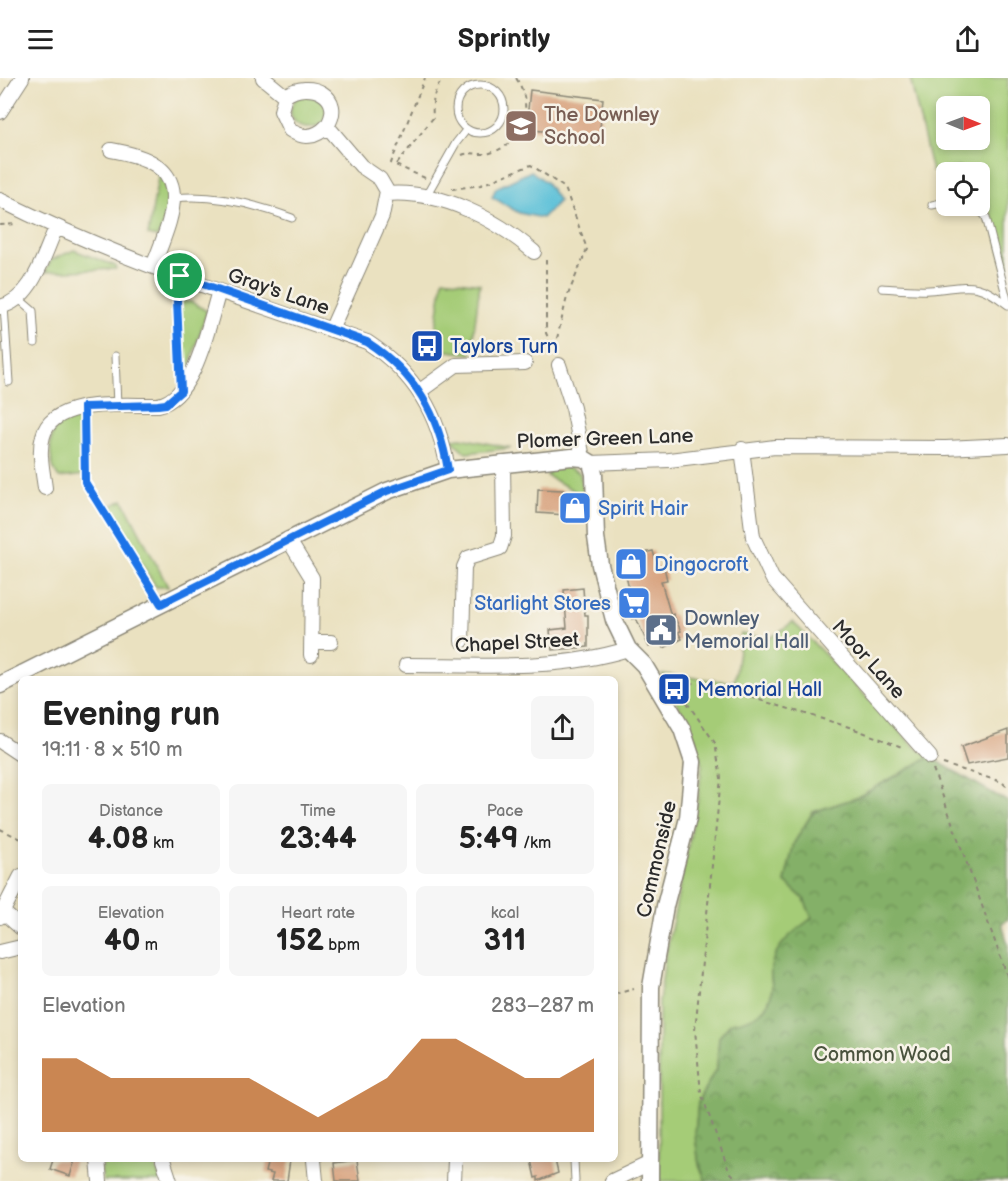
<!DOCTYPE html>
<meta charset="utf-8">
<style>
:root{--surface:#fff;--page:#f6f6f6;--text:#222;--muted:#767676;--accent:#b45309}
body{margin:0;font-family:"Balsamiq Sans",sans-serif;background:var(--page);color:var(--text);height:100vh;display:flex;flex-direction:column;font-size:22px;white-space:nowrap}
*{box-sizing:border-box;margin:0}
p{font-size:20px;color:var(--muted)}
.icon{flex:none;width:33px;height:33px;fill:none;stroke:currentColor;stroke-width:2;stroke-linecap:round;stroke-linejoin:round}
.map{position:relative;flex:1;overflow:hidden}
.details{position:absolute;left:18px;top:598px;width:600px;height:486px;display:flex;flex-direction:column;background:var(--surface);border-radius:9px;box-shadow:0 3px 9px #0003}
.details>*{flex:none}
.needle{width:39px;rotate:91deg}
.tools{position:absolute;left:936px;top:18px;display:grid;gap:12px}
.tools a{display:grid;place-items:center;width:54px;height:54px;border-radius:9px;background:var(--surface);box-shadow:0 3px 9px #0003;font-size:30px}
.pin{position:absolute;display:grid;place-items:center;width:51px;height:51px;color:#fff;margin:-26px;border:3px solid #fff;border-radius:50%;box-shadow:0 2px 6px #0007}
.round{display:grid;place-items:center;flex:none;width:63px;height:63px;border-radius:9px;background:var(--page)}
.headline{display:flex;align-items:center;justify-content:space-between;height:102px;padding:0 24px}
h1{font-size:33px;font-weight:600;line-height:45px}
.metrics{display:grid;grid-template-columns:repeat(3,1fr);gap:9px;height:102px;padding:6px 24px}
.metrics div{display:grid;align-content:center;border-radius:9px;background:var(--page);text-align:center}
.metrics b{font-size:30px;font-weight:600}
.metrics small{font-size:16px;font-weight:400}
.metrics p{font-size:16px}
.chart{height:168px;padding:12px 24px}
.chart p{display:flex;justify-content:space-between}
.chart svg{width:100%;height:108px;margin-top:6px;fill:var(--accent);opacity:.7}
header{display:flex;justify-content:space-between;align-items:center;height:78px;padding:0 24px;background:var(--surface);font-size:27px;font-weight:600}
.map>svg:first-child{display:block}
</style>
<header><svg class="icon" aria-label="menu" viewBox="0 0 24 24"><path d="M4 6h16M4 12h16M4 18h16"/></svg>Sprintly<svg class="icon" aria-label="share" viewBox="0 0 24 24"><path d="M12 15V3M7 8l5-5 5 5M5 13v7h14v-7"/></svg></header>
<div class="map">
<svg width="1008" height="1103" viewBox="0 0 1008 1103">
<defs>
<pattern id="forest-crowns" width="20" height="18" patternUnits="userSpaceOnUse" patternTransform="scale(1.5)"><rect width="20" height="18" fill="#84b068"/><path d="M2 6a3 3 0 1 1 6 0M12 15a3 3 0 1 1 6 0" fill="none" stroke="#6c8f56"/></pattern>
</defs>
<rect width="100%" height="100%" fill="#f7f3e8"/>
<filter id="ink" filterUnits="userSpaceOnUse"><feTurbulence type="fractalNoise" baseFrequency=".0167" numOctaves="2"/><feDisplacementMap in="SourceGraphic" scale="12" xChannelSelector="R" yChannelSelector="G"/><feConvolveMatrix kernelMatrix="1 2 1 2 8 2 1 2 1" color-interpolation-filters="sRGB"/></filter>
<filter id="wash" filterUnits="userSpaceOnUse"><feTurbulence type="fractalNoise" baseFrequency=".008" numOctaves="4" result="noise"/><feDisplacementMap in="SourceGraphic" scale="24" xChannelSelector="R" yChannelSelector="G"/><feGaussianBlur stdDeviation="1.35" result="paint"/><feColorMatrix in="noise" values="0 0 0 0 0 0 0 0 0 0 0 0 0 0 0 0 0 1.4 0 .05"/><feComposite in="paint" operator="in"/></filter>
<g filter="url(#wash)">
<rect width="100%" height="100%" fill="#eae1c0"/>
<path fill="#a5cc77" stroke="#687c51" stroke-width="1.5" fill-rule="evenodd" d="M 910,0 L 1008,0 L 1008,191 L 1005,191 L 987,117 L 980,107 L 980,94 L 968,94 L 959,89 L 932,94 ZM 946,28 L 980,28 L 980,62 L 946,62 Z
M 300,16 L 327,21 L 325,44 C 297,60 279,34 300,16 Z
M 159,94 C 172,114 170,140 157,159 L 148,157 Z
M 74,172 L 116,188 L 116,191 L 45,194 L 51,182 Z
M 443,201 L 480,206 L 471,276 L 433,271 Z
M 177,223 L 191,224 L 207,233 L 188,293 L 181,293 Z
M 76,336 L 82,336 L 84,397 L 59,400 C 50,389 47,362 56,349 C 61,343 69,340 76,336 Z
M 461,360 L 511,370 L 466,375 L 451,361 Z
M 566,388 L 580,395 L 584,418 L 547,398 L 550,389 Z
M 123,422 L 168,509 L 156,509 L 107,430 Z
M 793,544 L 917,671 L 930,679 L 856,720 L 813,734 L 794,765 L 785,804 L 804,821 L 812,840 C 796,852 775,869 771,890 C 770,896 772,903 772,909 C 771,934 752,942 731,945 L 719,959 L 717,989 L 698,1024 L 695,1057 L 699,1086 L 706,1103 L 659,1103 L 659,924 L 665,881 L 698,720 L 702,687 L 695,660 L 662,596 L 729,604 L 735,602 L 741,556 L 770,560 Z
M 105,1082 L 153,1082 L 161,1103 L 103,1103 L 101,1091 Z"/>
<path fill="url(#forest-crowns)" stroke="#586e4a" stroke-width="1.5" d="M 930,679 L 1008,724 L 1008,841 L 1002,845 L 1008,868 L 1008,1103 L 706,1103 L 699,1086 L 695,1057 L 698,1024 L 717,989 L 719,959 L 731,945 C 752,942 771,934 772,909 C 772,903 770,896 771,890 C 774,867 796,852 812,840 L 804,821 L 785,804 L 794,765 L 813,734 L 856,720 Z"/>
<path fill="#5ac0d8" stroke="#427682" stroke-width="1.5" d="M 531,93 L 546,104 L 559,123 L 542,140 L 519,135 L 492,119 L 496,110 Z"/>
<g id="blocks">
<path fill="#d8a37f" d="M 530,12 L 603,21 L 599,60 L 526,51 Z
M 538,411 L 563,412 L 563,422 L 582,422 L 581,438 L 537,435 Z
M 653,473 L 658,491 L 664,489 L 667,502 L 661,503 L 671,538 L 673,536 L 681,553 L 678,554 L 682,561 L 664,570 L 660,563 L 649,569 L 636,540 L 632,541 L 626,521 L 631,520 L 622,480 Z
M 583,510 L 585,537 L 588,537 L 588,569 L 552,572 L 550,552 L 567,550 L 564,512 Z
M 1008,652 L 1008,679 L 967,687 L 961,669 Z
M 53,1082 L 75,1082 L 70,1098 L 50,1091 Z
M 268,1082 L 290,1082 L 287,1103 L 271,1103 L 273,1096 L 265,1094 Z
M 357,1082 L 360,1103 L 336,1103 L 334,1085 Z
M 531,1082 L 555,1082 L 558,1095 L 538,1103 L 538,1099 L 535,1100 Z"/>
</g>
</g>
<g filter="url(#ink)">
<use href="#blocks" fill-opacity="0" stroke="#8a8676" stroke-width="1.5"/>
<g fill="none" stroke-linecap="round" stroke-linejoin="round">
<g stroke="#8a8676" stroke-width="9">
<path id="service" d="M456 31a24 24 0 1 1 48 0a24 24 0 1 1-48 0Z
M 426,118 L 456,65 L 467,51
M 174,120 C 214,116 255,126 292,140
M 932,127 L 946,124
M 976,128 L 986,139 L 1008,225
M 882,210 C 897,211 914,213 929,212 C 968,209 975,201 1008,227
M 19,221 L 33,233 L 35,265
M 4,228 L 9,304
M 115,278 L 117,328
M 574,1082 L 575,1103"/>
</g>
<g stroke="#8a8676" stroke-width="16">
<path id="minor" d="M 263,0 L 285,18 L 281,33 L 290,52 C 303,61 316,60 327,48 L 361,88 L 380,101 L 387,113 L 382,138 L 331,252
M 285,18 C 310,0 346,19 327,48
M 0,34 L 22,0
M 111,72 C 195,86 177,127 153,188
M 387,116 C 440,112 495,140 534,174
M 0,122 C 117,181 243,222 367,264 C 415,295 439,337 448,392
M 0,229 C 33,221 43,178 56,150
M 559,287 L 573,330 L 583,380
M 420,313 L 456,287 L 525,285
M 742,371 L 753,459 L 772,500 L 930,679
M 591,385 L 669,382 L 775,369 L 946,370 L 1008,367
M 45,410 C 43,394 38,374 43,358 C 53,319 125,328 158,327 C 195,321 209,245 219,213
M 288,461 L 312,500 L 311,577
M 462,563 L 464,489 L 468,480 L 500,470 L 504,458 L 503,385
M 312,564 L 331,564
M 406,587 C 479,587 557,593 628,571
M 0,663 L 21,677
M 3,834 L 21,850
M 0,839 L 21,798
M 0,874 L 21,869
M 98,1082 L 100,1103
M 163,1082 L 170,1103
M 314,1082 L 316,1103
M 454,1103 L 455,1082
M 612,1103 L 650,1085"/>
</g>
<g stroke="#8a8676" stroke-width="19">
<path id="tertiary" d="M 0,607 L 387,413 L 448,392 L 572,379 L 583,380 L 591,385 L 594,396 L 596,459 L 600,487 L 614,542 L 628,571 L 644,587 L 682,651 L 693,684 L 688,740 L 665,828 L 651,909 L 650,1103"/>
</g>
<path stroke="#8a8676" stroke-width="2" stroke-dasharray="4.5 4.5" stroke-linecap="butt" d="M 462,77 C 470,73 481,78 490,75 C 524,66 535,28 516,0
M 397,86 L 433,40 C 432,25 433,12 444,0
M 425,100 L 391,85 L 425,0
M 452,111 L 481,107 L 531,87 L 565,110 L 587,171 L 567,219 L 554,273
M 0,147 L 18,146
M 546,182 L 546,255 L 554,274
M 177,214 L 180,286
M 84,344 L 85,404 L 153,514
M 672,603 L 710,607 L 849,649 L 902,669
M 677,610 L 715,665 L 721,700 L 695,952 L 701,1015 L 729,1093 L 739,1103
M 943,686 L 1002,704 L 1008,710
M 933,691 L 1008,900
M 0,751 L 21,761
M 615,916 L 634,911"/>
<use href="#service" stroke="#fff" stroke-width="7"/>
<use href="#minor" stroke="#fff" stroke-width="14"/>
<use href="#tertiary" stroke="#fff" stroke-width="16"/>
</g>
</g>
<g fill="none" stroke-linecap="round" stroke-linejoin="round" filter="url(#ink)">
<g stroke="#fff" stroke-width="12">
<path id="route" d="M 180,198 L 367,264 C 415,295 439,337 448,392 L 387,413 L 161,526 L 85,404 L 84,329 L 158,327 L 166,326 L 181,313 L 177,223 Z"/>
</g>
<use href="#route" stroke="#1a73e8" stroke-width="8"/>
</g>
<defs>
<g id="school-square" transform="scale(1.725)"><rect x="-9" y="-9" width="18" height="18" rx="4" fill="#8d6e63" stroke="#f7f3e8"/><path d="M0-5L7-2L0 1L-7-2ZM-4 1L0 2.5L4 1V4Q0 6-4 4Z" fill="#fff"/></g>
<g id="bus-square" transform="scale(1.725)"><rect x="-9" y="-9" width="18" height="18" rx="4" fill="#1a4fb4" stroke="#f7f3e8"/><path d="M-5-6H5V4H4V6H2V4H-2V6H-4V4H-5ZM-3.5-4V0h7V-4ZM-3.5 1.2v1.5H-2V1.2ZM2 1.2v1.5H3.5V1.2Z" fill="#fff"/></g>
<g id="shop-square" transform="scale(1.725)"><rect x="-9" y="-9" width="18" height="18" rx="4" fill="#3f7fe0" stroke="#f7f3e8"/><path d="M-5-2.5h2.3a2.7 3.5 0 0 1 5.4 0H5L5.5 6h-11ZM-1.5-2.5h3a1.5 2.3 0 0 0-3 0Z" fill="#fff"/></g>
<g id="supermarket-square" transform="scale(1.725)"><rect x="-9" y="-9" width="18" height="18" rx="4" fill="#3f7fe0" stroke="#f7f3e8"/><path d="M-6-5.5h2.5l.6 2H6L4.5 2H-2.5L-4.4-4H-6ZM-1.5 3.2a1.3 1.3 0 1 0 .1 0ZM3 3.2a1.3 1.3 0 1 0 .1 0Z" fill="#fff"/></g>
<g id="civic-square" transform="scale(1.725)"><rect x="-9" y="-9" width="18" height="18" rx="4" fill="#5c6f8a" stroke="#f7f3e8"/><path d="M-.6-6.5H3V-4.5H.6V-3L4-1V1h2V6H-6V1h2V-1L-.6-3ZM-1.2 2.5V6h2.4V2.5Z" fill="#fff"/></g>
</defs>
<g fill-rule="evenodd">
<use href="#school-square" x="521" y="48"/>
<use href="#bus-square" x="427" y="268"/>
<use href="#shop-square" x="575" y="430"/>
<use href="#shop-square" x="631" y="486"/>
<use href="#supermarket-square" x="634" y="525"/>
<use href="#civic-square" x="661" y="552"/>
<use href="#bus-square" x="674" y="611"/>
</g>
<g text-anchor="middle" stroke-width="5" stroke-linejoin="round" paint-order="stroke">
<g font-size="20" fill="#785e54" stroke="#f7f3e8" text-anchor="start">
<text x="544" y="43">The Downley<tspan x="544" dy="23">School</tspan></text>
</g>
<g font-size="20" fill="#2b2b2b" stroke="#f7f3e8">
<text transform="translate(279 213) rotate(19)" y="7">Gray's Lane</text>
<text transform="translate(605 360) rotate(-2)" y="7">Plomer Green Lane</text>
<text transform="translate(517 564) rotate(-3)" y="7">Chapel Street</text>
<text transform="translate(869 581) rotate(48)" y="7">Moor Lane</text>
<text transform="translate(656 781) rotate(-77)" y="7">Commonside</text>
</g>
<g font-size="20" fill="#164399" stroke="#f7f3e8" text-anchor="start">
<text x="450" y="275">Taylors Turn</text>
<text x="697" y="618">Memorial Hall</text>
</g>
<g font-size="20" fill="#366cbe" stroke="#f7f3e8" text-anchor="start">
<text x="598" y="437">Spirit Hair</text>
<text x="654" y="493">Dingocroft</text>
<text x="611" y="532" text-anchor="end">Starlight Stores</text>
</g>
<g font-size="20" fill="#4e5e75" stroke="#f7f3e8" text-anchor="start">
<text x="684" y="547">Downley<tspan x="684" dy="23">Memorial Hall</tspan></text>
</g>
<g font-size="20" fill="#4a533e" stroke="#f7f3e8">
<text x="882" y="983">Common Wood</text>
</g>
</g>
</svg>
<div class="tools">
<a><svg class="needle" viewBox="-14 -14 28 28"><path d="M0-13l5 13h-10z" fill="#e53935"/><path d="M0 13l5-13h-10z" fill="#767676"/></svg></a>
<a><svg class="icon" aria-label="locate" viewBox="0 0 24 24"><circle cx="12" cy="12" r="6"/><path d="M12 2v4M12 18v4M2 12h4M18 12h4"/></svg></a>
</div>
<div class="pin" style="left:180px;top:198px;background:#1e9e55"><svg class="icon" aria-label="arrive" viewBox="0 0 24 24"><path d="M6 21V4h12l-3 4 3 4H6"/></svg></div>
<section class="details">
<div class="headline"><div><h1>Evening run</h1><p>19:11 · 8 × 510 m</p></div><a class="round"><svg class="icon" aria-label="share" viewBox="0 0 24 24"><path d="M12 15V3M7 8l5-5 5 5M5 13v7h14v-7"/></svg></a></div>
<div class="metrics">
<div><p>Distance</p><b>4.08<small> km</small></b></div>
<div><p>Time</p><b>23:44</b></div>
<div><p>Pace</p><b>5:49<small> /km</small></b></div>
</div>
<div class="metrics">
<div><p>Elevation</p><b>40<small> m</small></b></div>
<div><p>Heart rate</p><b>152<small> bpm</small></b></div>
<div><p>kcal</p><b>311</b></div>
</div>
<div class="chart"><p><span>Elevation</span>283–287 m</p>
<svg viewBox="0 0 160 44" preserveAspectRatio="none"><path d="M0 44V14L10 14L20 22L30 22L40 22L50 22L60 22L70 30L80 38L90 30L100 22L110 6L120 6L130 14L140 22L150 22L160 14V44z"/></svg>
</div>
</section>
</div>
